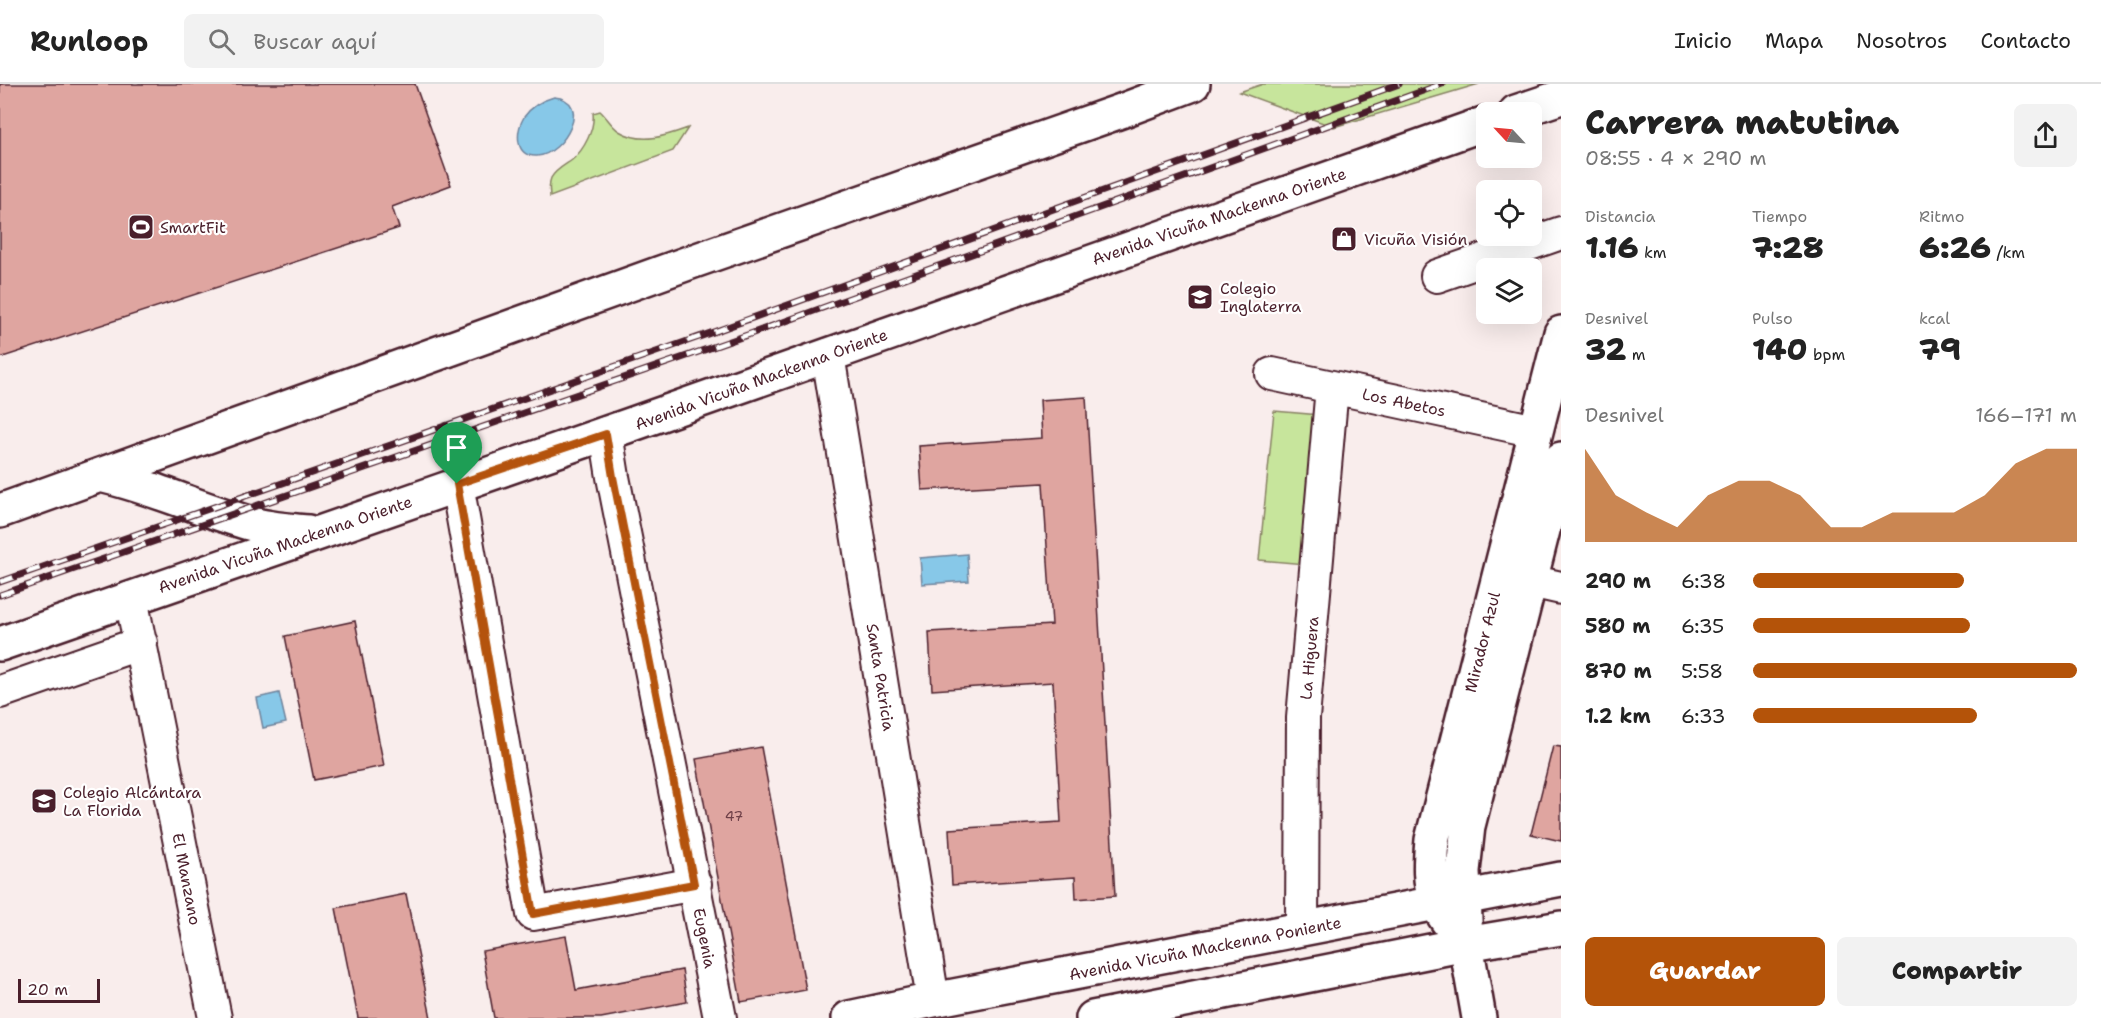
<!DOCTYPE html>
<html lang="es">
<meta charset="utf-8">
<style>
:root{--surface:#fff;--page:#f2f2f2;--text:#222;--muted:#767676;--line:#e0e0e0;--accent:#b45309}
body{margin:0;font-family:"Shantell Sans",sans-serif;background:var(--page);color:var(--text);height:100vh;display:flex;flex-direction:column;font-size:22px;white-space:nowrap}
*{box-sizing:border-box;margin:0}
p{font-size:20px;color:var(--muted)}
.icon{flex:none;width:33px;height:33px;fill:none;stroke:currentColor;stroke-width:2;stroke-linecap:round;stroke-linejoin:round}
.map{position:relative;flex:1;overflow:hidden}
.side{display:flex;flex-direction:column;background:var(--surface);width:540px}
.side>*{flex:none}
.needle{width:39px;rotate:296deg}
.controls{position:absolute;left:1476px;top:18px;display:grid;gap:12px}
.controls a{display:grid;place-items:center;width:66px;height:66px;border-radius:9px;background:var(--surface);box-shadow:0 6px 24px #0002;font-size:30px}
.scale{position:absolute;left:18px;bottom:15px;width:82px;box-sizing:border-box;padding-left:6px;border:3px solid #4a1f2b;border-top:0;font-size:16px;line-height:21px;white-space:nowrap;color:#4a1f2b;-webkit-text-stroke:4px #fff;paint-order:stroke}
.pin{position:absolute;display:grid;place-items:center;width:51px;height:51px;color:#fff;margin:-62px -26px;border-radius:50% 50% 50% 0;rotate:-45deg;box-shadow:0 0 6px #0007}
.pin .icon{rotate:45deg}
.round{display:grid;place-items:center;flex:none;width:63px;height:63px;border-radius:9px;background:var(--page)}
.head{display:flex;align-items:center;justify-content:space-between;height:102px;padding:0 24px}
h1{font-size:33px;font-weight:800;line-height:45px}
.figures{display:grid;grid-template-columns:repeat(3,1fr);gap:9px;height:102px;padding:6px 24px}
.figures div{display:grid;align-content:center}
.figures b{font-size:30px;font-weight:800}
.figures small{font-size:16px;font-weight:400}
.figures p{font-size:16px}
.chart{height:168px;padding:12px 24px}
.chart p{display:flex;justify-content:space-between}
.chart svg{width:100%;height:108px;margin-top:6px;fill:var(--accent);opacity:.7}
.button{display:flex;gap:12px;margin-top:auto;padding:12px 24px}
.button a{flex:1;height:69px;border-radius:9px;background:var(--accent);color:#fff;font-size:24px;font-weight:800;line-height:69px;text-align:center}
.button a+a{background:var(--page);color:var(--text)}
ul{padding:0 24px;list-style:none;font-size:20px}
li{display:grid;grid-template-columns:96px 72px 1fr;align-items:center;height:45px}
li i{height:15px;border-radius:8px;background:var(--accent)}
header{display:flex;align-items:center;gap:36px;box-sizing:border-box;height:84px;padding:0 30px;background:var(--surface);border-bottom:2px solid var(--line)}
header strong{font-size:28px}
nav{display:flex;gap:33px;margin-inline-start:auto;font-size:21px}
.search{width:420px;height:54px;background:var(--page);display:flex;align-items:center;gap:15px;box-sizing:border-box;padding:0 21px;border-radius:9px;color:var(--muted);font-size:22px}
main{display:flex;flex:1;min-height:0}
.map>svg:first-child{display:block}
</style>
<header>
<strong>Runloop</strong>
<div class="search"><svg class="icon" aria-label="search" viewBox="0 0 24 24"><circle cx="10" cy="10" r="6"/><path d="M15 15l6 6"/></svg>Buscar aquí</div>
<nav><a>Inicio</a><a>Mapa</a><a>Nosotros</a><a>Contacto</a></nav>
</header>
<main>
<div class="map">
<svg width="1561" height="934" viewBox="0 0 1561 934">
<rect width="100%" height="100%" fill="#f9edec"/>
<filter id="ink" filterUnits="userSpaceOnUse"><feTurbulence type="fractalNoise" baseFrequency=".0167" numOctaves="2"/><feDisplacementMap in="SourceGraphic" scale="12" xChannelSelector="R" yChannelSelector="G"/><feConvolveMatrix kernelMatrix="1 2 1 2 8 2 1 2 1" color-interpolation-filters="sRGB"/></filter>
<g filter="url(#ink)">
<path fill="#c7e59c" stroke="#888264" stroke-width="1.5" d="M 1263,0 L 1479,0 L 1334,43 L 1239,8 Z
M 600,27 C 607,33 611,42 619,47 C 642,61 666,52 688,44 L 673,67 L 550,113 C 550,107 548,101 551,94 C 555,86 565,81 572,76 C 584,66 595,45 593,29 Z
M 1274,327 L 1320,331 L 1305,480 L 1259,476 Z"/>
<path fill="#87c8e8" stroke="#6f849c" stroke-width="1.5" d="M 554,13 C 594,16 564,71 537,72 C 514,73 516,47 524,33 C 531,23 543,16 554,13 Z
M 967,470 L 969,497 L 922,500 L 920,474 Z
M 279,609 L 286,639 L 263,644 L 257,614 Z"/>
<path fill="#dfa5a0" stroke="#4a1f2b" stroke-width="1.5" d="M 0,0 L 415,0 L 451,101 L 392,123 L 399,144 L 0,274 Z
M 1086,313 L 1115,812 L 1076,815 L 1075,793 L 952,801 L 949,745 L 1061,738 L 1053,598 L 932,606 L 929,548 L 1052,541 L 1043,399 L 922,406 L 919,362 L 1042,354 L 1040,316 Z
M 355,537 L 384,682 L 314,696 L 285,552 Z
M 1553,662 L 1561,663 L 1561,757 L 1531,750 Z
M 761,663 L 806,906 L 741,918 L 696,675 Z
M 406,810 L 431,934 L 358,934 L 336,824 Z
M 566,852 L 576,906 L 682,886 L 687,918 L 601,934 L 494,934 L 482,867 Z"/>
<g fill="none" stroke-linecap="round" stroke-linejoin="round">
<g stroke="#4a1f2b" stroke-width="36">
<path id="minor" d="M 1437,192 L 1561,149
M 828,271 L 933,916
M 1272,290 L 1536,347
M 606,349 L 613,393 L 720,934
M 457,400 L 533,830 L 695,800
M 1530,497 L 1561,504
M 131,514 L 215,934
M 0,608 L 141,559
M 1302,845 L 1303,634 L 1332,303"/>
</g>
<g stroke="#4a1f2b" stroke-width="38">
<path id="tertiary" d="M 849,934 L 933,916 L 1561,795"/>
</g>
<g stroke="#4a1f2b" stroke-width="38">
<path id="secondary" d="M 1466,860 C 1433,822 1427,808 1432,756 L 1561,249
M 1479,934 L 1466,860 L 1463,787 L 1468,742 L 1561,375"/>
</g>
<g stroke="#4a1f2b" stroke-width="38">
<path id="primary" d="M 1516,28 L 1561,13
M 100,391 C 151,402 199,425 249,439 C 268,445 288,446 308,448
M 0,427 L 691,178 L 1121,27 L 1193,0
M 0,560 L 630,341 L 1486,39
M 1093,934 L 1466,860 L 1561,844"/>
</g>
<use href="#minor" stroke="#fff" stroke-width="32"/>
<use href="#tertiary" stroke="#fff" stroke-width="33"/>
<use href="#secondary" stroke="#fff" stroke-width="33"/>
<use href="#primary" stroke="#fff" stroke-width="33"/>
<g stroke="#4a1f2b" stroke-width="7">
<path id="rail" d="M 0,498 L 719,246 L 1399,0
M 0,511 L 753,249 L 1442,0"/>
</g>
<use href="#rail" stroke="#fff" stroke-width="4.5" stroke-dasharray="14" stroke-linecap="butt"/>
</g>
</g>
<g fill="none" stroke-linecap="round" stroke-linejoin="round" filter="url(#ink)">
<g stroke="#fff" stroke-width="12">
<path id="route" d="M 606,350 L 613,393 L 694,800 L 533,830 L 457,400 Z"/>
</g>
<use href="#route" stroke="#b45309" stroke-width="8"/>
</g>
<defs>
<g id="stadium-square" transform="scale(1.35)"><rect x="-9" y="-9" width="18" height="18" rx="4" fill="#4a1f2b" stroke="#fff"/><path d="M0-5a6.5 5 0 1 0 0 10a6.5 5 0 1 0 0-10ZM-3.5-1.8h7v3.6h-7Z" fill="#fff"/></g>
<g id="shop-square" transform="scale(1.35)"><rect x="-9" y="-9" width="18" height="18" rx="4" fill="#4a1f2b" stroke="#fff"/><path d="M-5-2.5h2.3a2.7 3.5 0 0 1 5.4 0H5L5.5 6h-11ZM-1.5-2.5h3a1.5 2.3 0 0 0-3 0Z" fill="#fff"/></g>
<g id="school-square" transform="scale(1.35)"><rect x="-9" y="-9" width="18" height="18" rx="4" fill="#4a1f2b" stroke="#fff"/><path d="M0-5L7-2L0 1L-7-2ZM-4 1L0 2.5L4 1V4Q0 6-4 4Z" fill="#fff"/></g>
</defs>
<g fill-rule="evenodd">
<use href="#stadium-square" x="141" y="143"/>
<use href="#shop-square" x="1344" y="155"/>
<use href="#school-square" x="1200" y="213"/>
<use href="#school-square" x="44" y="717"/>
</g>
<g text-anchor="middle" stroke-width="4.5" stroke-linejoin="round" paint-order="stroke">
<g font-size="14" fill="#6f4048">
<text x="734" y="737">47</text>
</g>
<g font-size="16" fill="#4a1f2b" stroke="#fff">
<text transform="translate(1219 132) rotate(-19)" y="6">Avenida Vicuña Mackenna Oriente</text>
<text transform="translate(761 295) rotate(-20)" y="6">Avenida Vicuña Mackenna Oriente</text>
<text transform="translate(1404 318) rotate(12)" y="6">Los Abetos</text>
<text transform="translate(285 460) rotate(-19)" y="6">Avenida Vicuña Mackenna Oriente</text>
<text transform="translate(1482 558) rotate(-76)" y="6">Mirador Azul</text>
<text transform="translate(1309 574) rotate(-85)" y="6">La Higuera</text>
<text transform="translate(881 593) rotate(81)" y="6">Santa Patricia</text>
<text transform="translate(187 795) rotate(79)" y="6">El Manzano</text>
<text transform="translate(705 854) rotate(79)" y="6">Eugenia</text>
<text transform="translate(1205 864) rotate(-11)" y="6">Avenida Vicuña Mackenna Poniente</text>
</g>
<g font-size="16" fill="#4a1f2b" stroke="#fff" text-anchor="start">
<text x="160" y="149">SmartFit</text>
<text x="1364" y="161">Vicuña Visión</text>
<text x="1220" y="210">Colegio<tspan x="1220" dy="18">Inglaterra</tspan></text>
<text x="63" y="714">Colegio Alcántara<tspan x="63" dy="18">La Florida</tspan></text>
</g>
</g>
</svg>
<div class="controls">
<a><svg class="needle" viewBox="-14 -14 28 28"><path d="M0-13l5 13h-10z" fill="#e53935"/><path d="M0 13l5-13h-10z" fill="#767676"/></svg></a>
<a><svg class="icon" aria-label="locate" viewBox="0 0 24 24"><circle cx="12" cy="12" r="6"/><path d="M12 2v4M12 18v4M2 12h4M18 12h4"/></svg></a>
<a><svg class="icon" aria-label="layers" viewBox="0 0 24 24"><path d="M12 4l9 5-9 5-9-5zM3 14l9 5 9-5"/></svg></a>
</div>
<div class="scale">20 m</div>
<div class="pin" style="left:457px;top:400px;background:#1e9e55"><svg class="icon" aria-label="arrive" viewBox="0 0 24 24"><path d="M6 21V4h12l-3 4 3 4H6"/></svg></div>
</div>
<section class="side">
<div class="head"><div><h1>Carrera matutina</h1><p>08:55 · 4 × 290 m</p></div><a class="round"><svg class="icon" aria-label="share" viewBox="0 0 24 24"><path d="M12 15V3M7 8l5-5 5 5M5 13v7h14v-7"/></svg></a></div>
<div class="figures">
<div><p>Distancia</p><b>1.16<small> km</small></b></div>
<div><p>Tiempo</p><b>7:28</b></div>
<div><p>Ritmo</p><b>6:26<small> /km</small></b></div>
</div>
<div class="figures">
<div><p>Desnivel</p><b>32<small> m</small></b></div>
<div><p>Pulso</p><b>140<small> bpm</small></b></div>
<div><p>kcal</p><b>79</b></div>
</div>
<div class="chart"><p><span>Desnivel</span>166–171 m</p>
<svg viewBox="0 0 160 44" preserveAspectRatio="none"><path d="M0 44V6L10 25L20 32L30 38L40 25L50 19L60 19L70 25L80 38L90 38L100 32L110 32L120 32L130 25L140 12L150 6L160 6V44z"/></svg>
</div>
<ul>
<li><b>290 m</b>6:38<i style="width:65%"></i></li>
<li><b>580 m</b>6:35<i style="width:67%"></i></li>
<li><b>870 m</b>5:58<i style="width:100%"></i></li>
<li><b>1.2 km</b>6:33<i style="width:69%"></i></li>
</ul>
<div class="button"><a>Guardar</a><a>Compartir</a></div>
</section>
</main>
